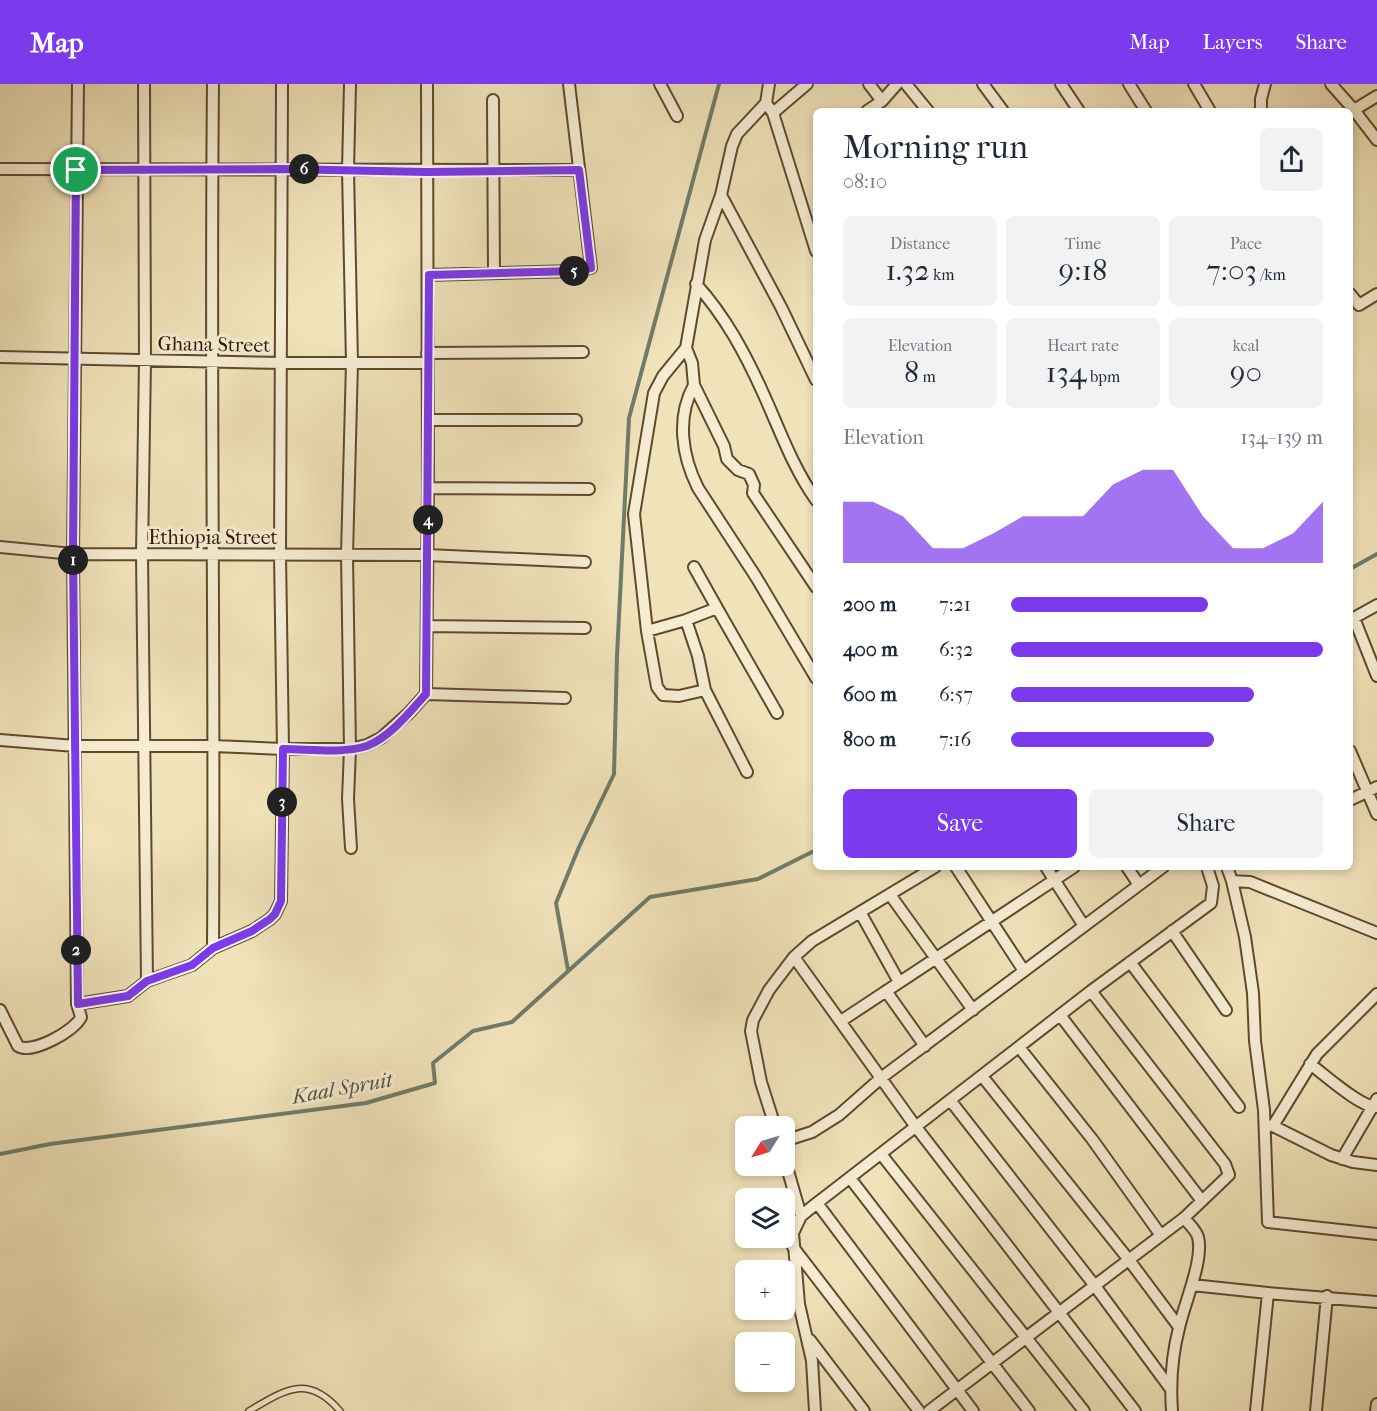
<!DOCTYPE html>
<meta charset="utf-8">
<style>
:root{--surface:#fff;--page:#f2f2f3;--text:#1f2937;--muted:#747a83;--accent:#7c3aed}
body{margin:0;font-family:"IM FELL French Canon",serif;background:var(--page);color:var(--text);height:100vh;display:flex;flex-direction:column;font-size:22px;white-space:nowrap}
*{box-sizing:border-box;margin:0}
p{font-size:20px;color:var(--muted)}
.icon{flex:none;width:33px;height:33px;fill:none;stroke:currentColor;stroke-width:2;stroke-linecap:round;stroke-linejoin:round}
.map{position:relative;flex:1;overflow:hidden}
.details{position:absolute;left:813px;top:24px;width:540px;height:762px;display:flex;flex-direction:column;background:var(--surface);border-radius:9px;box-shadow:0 3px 9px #0003}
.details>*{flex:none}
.needle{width:39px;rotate:233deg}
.buttons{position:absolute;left:735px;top:1032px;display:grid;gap:12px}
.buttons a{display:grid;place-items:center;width:60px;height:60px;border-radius:9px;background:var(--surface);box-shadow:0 3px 9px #0003;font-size:30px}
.pin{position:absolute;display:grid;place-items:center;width:51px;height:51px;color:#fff;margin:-26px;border:3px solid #fff;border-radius:50%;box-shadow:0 2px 6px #0007}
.km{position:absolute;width:30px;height:30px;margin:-15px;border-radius:50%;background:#222;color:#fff;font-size:16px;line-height:30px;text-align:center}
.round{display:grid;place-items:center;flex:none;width:63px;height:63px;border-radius:9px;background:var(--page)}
.headline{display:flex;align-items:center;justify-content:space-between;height:102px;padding:0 30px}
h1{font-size:33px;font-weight:600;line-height:45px}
.stats{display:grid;grid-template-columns:repeat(3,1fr);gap:9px;height:102px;padding:6px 30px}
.stats div{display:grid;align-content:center;border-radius:9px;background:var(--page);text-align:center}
.stats b{font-size:30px;font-weight:600}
.stats small{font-size:16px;font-weight:400}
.stats p{font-size:16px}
.chart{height:168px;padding:12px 30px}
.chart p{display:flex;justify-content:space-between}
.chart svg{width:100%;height:108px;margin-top:6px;fill:var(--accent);opacity:.7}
.action{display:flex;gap:12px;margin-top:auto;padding:12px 30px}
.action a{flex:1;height:69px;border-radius:9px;background:var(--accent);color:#fff;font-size:24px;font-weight:600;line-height:69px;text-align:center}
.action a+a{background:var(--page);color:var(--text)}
ul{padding:0 30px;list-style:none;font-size:20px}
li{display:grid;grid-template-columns:96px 72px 1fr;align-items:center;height:45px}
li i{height:15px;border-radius:8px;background:var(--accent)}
header{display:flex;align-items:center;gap:36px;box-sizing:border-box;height:84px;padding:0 30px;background:var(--accent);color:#fff}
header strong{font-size:28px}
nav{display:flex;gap:33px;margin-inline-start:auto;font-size:21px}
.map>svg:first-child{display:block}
</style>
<header>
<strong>Map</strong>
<nav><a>Map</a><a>Layers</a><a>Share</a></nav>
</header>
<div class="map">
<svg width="1377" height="1327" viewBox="0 0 1377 1327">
<rect width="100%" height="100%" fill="#f0e2b9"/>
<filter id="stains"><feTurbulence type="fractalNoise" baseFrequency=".00333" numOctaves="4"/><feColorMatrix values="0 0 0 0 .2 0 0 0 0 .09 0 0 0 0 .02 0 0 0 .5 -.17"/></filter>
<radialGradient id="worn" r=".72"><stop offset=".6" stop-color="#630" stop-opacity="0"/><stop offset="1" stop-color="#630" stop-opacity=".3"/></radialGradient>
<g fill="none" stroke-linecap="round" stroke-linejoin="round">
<path stroke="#6f7c69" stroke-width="4" d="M 1350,485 L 1377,470
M 568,886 L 556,819 L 579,763 L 614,690 L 617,572 L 629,334 L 719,0
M 0,1070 L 50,1060 L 366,1019 L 435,999 L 433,979 L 473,947 L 512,938 L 650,813 L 758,795 L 816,766"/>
<g stroke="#5f4a2f" stroke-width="8">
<path id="lane" d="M 249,1327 C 286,1305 308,1290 340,1327"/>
</g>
<g stroke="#5f4a2f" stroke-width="14">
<path id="street" d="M 144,0 L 145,277 L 142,470 L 147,897
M 350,0 L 348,86 L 352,279 L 347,471 L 350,665 L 348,715 L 351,764
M 660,0 L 677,32
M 906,0 L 928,27
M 983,0 L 1003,27
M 1061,0 L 1079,27
M 1129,0 L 1146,27
M 1194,0 L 1210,27
M 1331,0 L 1354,26
M 1377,12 L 1354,26 L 1377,56
M 493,16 L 494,189
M 882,17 L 897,0
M 766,19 L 773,29 L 816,167
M 867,27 L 882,17 L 869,0
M 1261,27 L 1261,15 L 1265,0
M 773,29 L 807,0
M 0,85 L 579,86
M 721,111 L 781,223 L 816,296
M 428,191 L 576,187 L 591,184 L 569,0
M 696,200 C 725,232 745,269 763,309 C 780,346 792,382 816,416
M 1350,210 L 1359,221 L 1377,210
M 686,264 L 692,279 L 694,301 L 724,362 L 727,375 L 738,386 L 749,390 L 754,401 L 753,409 L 816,503
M 427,269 L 583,268
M 0,273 L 282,279 L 427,279
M 694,301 C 676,334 682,372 698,404 L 756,493 L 816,594
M 428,336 L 576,336
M 428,404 L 589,405
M 0,463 L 73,470 L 427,471 L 585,478
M 694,483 L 717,524
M 1354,534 L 1377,592
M 686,536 L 717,524 L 777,629
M 1350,536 L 1377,521
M 427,542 L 585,544
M 647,547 L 686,536 L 698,572 L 705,606
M 426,610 L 565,614
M 0,656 L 75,662 L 214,662 L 283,665 L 350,665 L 367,661 L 381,654 L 409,629 L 426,610 L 428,404 L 427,0
M 1350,667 L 1377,730
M 747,688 L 705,606 L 679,612 L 663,611 L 657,603 L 647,547 L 634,430 L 654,309 L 663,292 L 686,264 L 705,156 L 721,111 L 732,62 L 737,50 L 766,19 L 769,0
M 1350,716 L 1377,703
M 956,783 L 1024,887
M 1046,783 L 1084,842
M 1127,783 L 1139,801
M 1227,783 L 1232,797
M 891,812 L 973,926
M 860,828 L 899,898
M 1172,847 L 1226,926
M 1377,849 L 1250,798 L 1232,797 L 1245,853 L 1253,909 L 1255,957 L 1264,1026 L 1268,1138 L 1377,1150
M 213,864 C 215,576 210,288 213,0
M 794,873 L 916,1043 L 1135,1327
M 1130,878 L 1239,1023
M 886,907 L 925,962
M 77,920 L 73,470 L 78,0
M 0,926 L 18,962 C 31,971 75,947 81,933 L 77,920 L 128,912 L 147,897 L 192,881 L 213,864 L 252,847 L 270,835 L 275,830 L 281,817 L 283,665 L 280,471 L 282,0
M 1060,931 L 1202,1117
M 841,937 L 1074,783
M 1019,963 L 1092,1055 L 1160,1150
M 1310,980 C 1324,990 1361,1024 1377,1023
M 982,992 L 1129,1176 L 1179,1243
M 950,1016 L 1095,1202 L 1170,1304
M 1266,1041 L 1273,1042 L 1331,1071 L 1353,1078 L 1377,1081
M 775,1042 L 761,998 L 751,947 L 753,936 L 769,906 L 794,873 L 812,857 L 935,783
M 1273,1042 L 1317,970 L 1377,910
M 784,1057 L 812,1048 L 839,1031 L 881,994 L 1163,783
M 881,1070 L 1084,1327
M 784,1073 L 801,1132
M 1342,1075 L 1377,1015
M 850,1094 L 1029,1327
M 793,1163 L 919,1327
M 1192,1201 L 1268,1209
M 810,1256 L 864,1327
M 815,1327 L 812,1277 L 799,1220 L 793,1149 L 801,1132 L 817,1119
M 929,1327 L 1184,1134 L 1229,1091 L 1225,1080 L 1091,907
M 973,1327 L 817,1119 L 1091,907 L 1211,819 L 1213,802 L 1207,783
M 1172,1327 C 1170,1299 1172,1271 1179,1244 C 1184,1220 1204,1176 1198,1153 C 1196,1146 1189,1140 1184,1134
M 1256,1327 L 1268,1209 L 1377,1218
M 1316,1327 L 1327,1212
M 1376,1327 L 1377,1320"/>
</g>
<use href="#lane" stroke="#f5ecd2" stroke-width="5"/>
<use href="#street" stroke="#f5ecd2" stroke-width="10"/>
</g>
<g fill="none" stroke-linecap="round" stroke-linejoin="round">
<g stroke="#fff" stroke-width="12">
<path id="route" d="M 282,85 L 426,88 L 579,86 L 591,184 L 576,187 L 429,191 L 426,610 C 410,628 390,653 367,662 C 341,670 309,665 283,665 L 281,817 L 275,830 L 270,835 L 252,847 L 213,864 L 192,881 L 147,897 L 128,912 L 78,920 L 73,470 L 76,86 Z"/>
</g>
<use href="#route" stroke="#7c3aed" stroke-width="8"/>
</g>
<g text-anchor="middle" stroke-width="6" stroke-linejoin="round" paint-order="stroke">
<g font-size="20" fill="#2f1801" stroke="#f5ecd2">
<text transform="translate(214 260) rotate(1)" y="7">Ghana Street</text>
<text x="213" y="460">Ethiopia Street</text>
</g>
<g font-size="21" font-style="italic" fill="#54523e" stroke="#f5ecd2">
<text transform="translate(342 1004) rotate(-10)" y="7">Kaal Spruit</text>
</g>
</g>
<rect width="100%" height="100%" filter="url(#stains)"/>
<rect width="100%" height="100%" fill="url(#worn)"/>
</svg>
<div class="buttons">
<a><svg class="needle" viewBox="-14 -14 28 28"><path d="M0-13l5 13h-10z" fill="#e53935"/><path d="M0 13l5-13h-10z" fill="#747a83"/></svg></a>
<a><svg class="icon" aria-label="layers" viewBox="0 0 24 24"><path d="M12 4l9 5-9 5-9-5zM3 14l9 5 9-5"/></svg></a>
<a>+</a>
<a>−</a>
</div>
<div class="pin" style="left:76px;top:86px;background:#1e9e55"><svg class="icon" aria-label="arrive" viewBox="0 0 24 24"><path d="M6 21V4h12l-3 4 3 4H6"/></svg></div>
<b class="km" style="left:73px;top:476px">1</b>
<b class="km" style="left:76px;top:866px">2</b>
<b class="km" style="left:282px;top:718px">3</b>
<b class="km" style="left:428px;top:436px">4</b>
<b class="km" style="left:574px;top:187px">5</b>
<b class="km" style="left:304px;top:85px">6</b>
<section class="details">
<div class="headline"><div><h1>Morning run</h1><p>08:10</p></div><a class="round"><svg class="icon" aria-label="share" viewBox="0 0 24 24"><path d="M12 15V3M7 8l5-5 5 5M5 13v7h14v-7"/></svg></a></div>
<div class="stats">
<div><p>Distance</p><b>1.32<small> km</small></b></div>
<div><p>Time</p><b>9:18</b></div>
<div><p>Pace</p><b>7:03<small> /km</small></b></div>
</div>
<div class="stats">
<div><p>Elevation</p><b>8<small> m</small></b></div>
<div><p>Heart rate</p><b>134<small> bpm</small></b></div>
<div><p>kcal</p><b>90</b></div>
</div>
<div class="chart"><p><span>Elevation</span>134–139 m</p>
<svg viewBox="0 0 160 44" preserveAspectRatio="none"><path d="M0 44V19L10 19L20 25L30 38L40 38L50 32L60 25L70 25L80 25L90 12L100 6L110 6L120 25L130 38L140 38L150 32L160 19V44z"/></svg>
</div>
<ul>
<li><b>200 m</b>7:21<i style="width:63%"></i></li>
<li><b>400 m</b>6:32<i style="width:100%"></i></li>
<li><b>600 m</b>6:57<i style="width:78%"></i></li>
<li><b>800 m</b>7:16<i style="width:65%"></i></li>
</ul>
<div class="action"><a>Save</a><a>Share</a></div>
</section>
</div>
